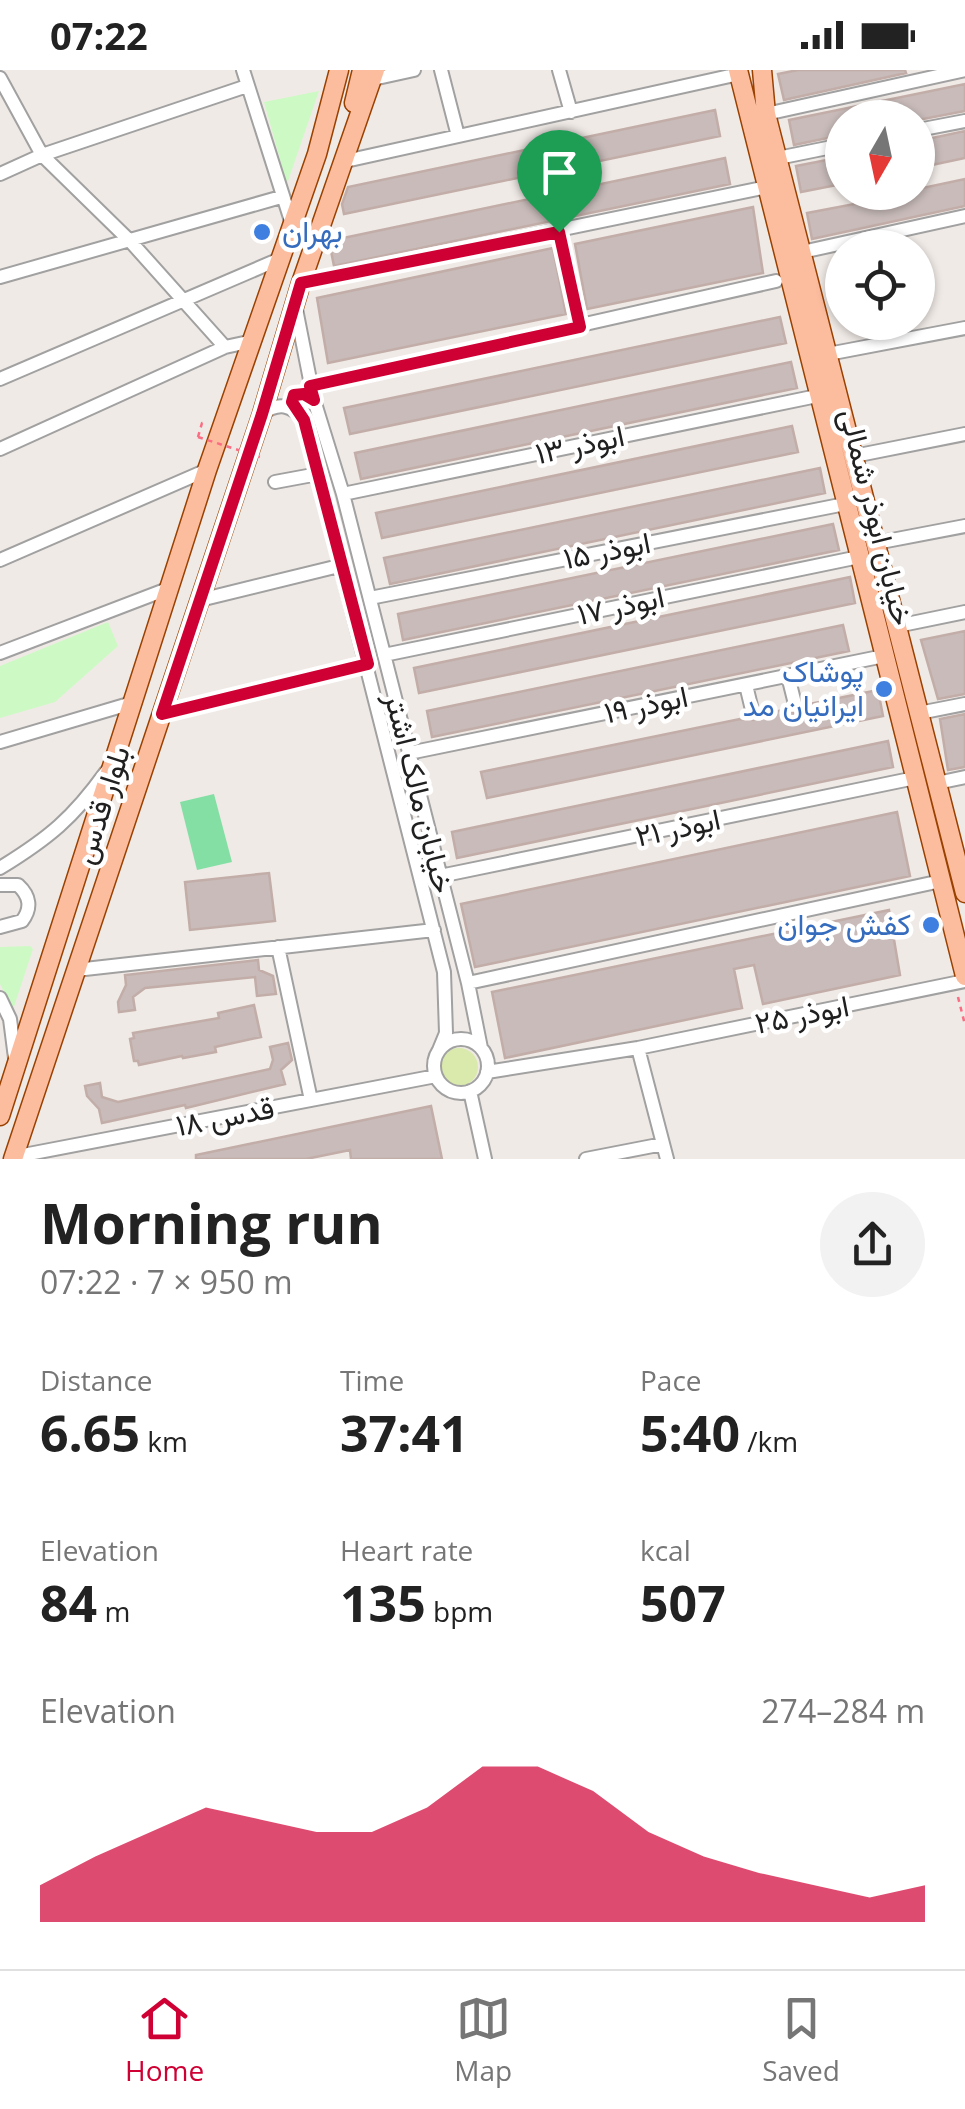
<!DOCTYPE html>
<meta charset="utf-8">
<style>
:root{--surface:#fff;--page:#f2f2f2;--text:#222;--muted:#767676;--line:#e0e0e0;--accent:#cf0034}
body{margin:0;font-family:"Open Sans",Vazirmatn,sans-serif;background:var(--page);color:var(--text);height:100vh;display:flex;flex-direction:column;font-size:38px;white-space:nowrap}
*{box-sizing:border-box;margin:0}
p{font-size:32px;color:var(--muted)}
.icon{flex:none;width:55px;height:55px;fill:none;stroke:currentColor;stroke-width:2;stroke-linecap:round;stroke-linejoin:round}
.map{position:relative;height:1089px;overflow:hidden}
.details{display:flex;flex-direction:column;background:var(--surface);flex:1}
.details>*{flex:none}
.needle{width:65px;rotate:189deg}
.buttons{position:absolute;left:825px;top:30px;display:grid;gap:20px}
.buttons a{display:grid;place-items:center;width:110px;height:110px;border-radius:50%;background:var(--surface);box-shadow:0 2px 8px #0004;font-size:50px}
.pin{position:absolute;display:grid;place-items:center;width:85px;height:85px;color:#fff;margin:-102px -42px;border-radius:50% 50% 50% 0;rotate:-45deg;box-shadow:0 0 10px #0007}
.pin .icon{rotate:45deg}
.round{display:grid;place-items:center;flex:none;width:105px;height:105px;border-radius:52px;background:var(--page)}
.summary{display:flex;align-items:center;justify-content:space-between;height:170px;padding:0 40px}
h1{font-size:55px;font-weight:700;line-height:75px}
.stats{display:grid;grid-template-columns:repeat(3,1fr);gap:15px;height:170px;padding:10px 40px}
.stats div{display:grid;align-content:center}
.stats b{font-size:50px;font-weight:700}
.stats small{font-size:28px;font-weight:400}
.stats p{font-size:28px}
.chart{height:280px;padding:20px 40px}
.chart p{display:flex;justify-content:space-between}
.chart svg{width:100%;height:180px;margin-top:10px;fill:var(--accent);opacity:.7}
.status{display:flex;justify-content:space-between;align-items:center;height:70px;padding:0 50px;background:var(--surface);direction:ltr}
.status svg{height:28px;fill:currentColor}
.menu{display:flex;justify-content:space-around;align-items:center;height:140px;border-top:2px solid var(--line);background:var(--surface);font-size:28px;color:var(--muted)}
.menu a{display:grid;justify-items:center;gap:5px}
.menu .active{color:var(--accent)}
.map>svg:first-child{display:block}
</style>
<div class="status"><b>07:22</b><svg viewBox="0 0 49 12"><path d="M0 12V9h3v3zM5 12V6h3v6zM10 12V3h3v9zM15 12V0h3v12zM26 1h20v11H26zM47 4h2v5h-2z"/></svg></div>
<div class="map">
<svg width="965" height="1089" viewBox="0 0 965 1089">
<rect width="100%" height="100%" fill="#f0eae6"/>
<path fill="#daeaac" d="M440 997a19 19 0 1 1 38 0a19 19 0 1 1-38 0Z"/>
<path fill="#cdfac4" d="M 319,21 L 287,114 L 264,32 Z
M 108,552 L 118,576 L 55,632 L 0,648 L 0,596 Z
M 30,876 L 33,879 L 13,940 L 0,914 L 0,877 Z"/>
<path fill="#84dfa5" d="M 214,724 L 232,792 L 197,800 L 180,732 Z"/>
<path fill="#c8bbb9" stroke="#c2ada8" stroke-width="2.5" d="M 798,0 L 905,0 L 906,3 L 784,30 L 778,4 Z
M 965,14 L 965,41 L 918,50 L 842,48 L 842,65 L 794,75 L 789,50 Z
M 715,40 L 720,66 L 344,144 L 342,134 L 348,117 Z
M 965,61 L 965,88 L 918,98 L 918,71 Z
M 842,87 L 842,114 L 801,122 L 796,96 Z
M 725,88 L 730,114 L 334,196 L 329,171 Z
M 965,109 L 965,136 L 812,169 L 807,143 L 918,122 L 918,119 Z
M 753,137 L 763,203 L 587,239 L 575,174 Z
M 553,178 L 566,244 L 328,293 L 317,228 Z
M 780,247 L 786,273 L 350,364 L 344,338 Z
M 791,292 L 797,318 L 361,409 L 355,383 Z
M 792,356 L 798,382 L 382,468 L 376,443 Z
M 820,398 L 825,423 L 390,514 L 384,488 Z
M 833,454 L 839,480 L 403,570 L 398,544 Z
M 850,507 L 855,533 L 419,623 L 414,598 Z
M 843,555 L 849,581 L 432,667 L 427,641 Z
M 965,561 L 965,624 L 938,629 L 921,570 Z
M 878,620 L 883,646 L 487,728 L 481,702 L 740,649 L 753,650 L 761,645 L 787,639 L 796,644 L 805,635 Z
M 965,644 L 965,697 L 948,700 L 940,649 Z
M 888,671 L 893,697 L 457,788 L 452,762 Z
M 897,742 L 910,806 L 475,897 L 461,834 Z
M 269,803 L 275,851 L 190,860 L 185,812 Z
M 889,840 L 900,905 L 763,934 L 754,895 L 734,899 L 742,938 L 505,988 L 492,922 Z
M 258,890 L 259,900 L 273,906 L 276,924 L 257,926 L 255,907 L 145,918 L 133,927 L 135,940 L 119,942 L 118,932 L 126,915 L 125,905 Z
M 254,935 L 261,967 L 215,977 L 216,982 L 183,988 L 182,986 L 139,995 L 138,991 L 134,991 L 130,969 L 134,968 L 133,963 L 219,948 L 218,943 Z
M 288,973 L 292,990 L 281,1000 L 285,1014 L 186,1038 L 185,1035 L 102,1053 L 99,1039 L 87,1026 L 85,1016 L 100,1013 L 102,1027 L 118,1032 L 270,999 L 273,990 L 270,977 Z
M 431,1036 L 442,1089 L 351,1089 L 350,1080 L 306,1089 L 196,1089 L 196,1085 Z"/>
<g fill="none" stroke-linecap="round" stroke-linejoin="round">
<g stroke="#a1a1a1" stroke-width="16">
<path id="minor" d="M 243,0 L 292,154
M 441,0 L 458,66
M 559,0 L 571,42
M 0,8 L 42,85 L 131,172 L 225,277
M 373,9 L 414,0
M 766,44 L 965,0
M 918,60 L 965,51
M 778,88 L 842,75
M 341,92 L 739,4
M 0,104 L 42,85 L 247,16
M 559,162 L 581,257
M 802,182 L 965,146
M 0,207 L 281,127
M 301,213 L 767,117
M 296,239 L 314,330 L 343,424 L 468,913 L 481,978
M 828,284 L 965,258
M 0,309 L 282,188
M 310,316 L 776,211
M 296,340 L 292,332 L 297,323 L 314,330
M 262,344 C 278,332 292,334 304,351 L 444,902 L 446,963 L 439,980
M 0,379 L 225,277 L 253,271
M 854,386 L 965,364
M 275,412 L 318,404
M 343,424 L 817,326
M 876,473 L 965,456
M 0,490 L 207,400
M 370,528 L 845,434
M 200,530 L 343,495
M 897,556 L 965,542
M 0,583 L 170,518
M 384,585 L 859,487
M 788,606 L 795,634
M 746,615 L 752,640
M 919,643 L 965,634
M 161,644 L 367,593
M 0,672 L 132,633
M 409,683 L 884,586
M 937,713 L 965,707
M 0,798 C 49,768 73,748 106,702
M 440,806 L 915,708
M 0,815 L 18,815 C 30,826 32,838 22,851 L 0,857
M 278,877 L 311,1030
M 76,900 L 434,860
M 468,913 L 941,811
M 0,928 L 10,949 L 15,988
M434 996a27 27 0 1 1 54 0a27 27 0 1 1-54 0Z
M 638,978 L 667,1089
M 487,1002 L 638,978 L 965,911
M 470,1021 L 485,1089
M 13,1087 L 436,1006
M 586,1089 L 663,1074"/>
</g>
<g stroke="#9b4100" stroke-width="21">
<path id="major" d="M 738,0 L 965,906
M 762,0 L 766,44 L 965,823
M 354,33 L 362,0
M 0,1046 L 207,400 L 317,84 L 339,0
M 13,1089 L 262,344 L 301,213 L 375,0"/>
</g>
<path stroke="#fa6d82" stroke-width="2.5" stroke-dasharray="5 5" stroke-linecap="butt" d="M 198,367 L 202,353 L 206,353
M 958,927 L 965,955"/>
<use href="#minor" stroke="#fff" stroke-width="12"/>
<use href="#major" stroke="#fcbd9f" stroke-width="18"/>
<path stroke="#fa6d82" stroke-width="2.5" stroke-dasharray="5 5" stroke-linecap="butt" d="M 198,367 L 263,388"/>
</g>
<g fill="none" stroke-linecap="round" stroke-linejoin="round">
<g stroke="#fff" stroke-width="20">
<path id="route" d="M 559,162 L 580,257 L 310,316 L 314,330 L 304,324 L 294,325 L 292,332 L 304,350 L 368,594 L 162,644 L 262,344 L 301,213 Z"/>
</g>
<use href="#route" stroke="#cf0034" stroke-width="12"/>
</g>
<g fill="#3f7fe0" stroke="#fff" stroke-width="4">
<circle cx="262" cy="162" r="10"/>
<circle cx="884" cy="619" r="10"/>
<circle cx="931" cy="855" r="10"/>
</g>
<g text-anchor="middle" stroke-width="9" stroke-linejoin="round" paint-order="stroke">
<g font-size="30" fill="#366cbe" stroke="#fff" text-anchor="end">
<text x="282" y="172" text-anchor="start">بهران</text>
<text x="864" y="612">پوشاک<tspan x="864" dy="34">ایرانیان مد</tspan></text>
<text x="911" y="865">کفش جوان</text>
</g>
<g font-size="30" fill="#202020" stroke="#fff">
<text transform="translate(580 375) rotate(-12)" y="10">ابوذر ۱۳</text>
<text transform="translate(876 447) rotate(76)" y="10">خیابان ابوذر شمالی</text>
<text transform="translate(607 481) rotate(-11)" y="10">ابوذر ۱۵</text>
<text transform="translate(621 536) rotate(-12)" y="10">ابوذر ۱۷</text>
<text transform="translate(646 635) rotate(-12)" y="10">ابوذر ۱۹</text>
<text transform="translate(419 723) rotate(76)" y="10">خیابان مالک اشتر</text>
<text transform="translate(102 735) rotate(-72)" y="10">بلوار قدس</text>
<text transform="translate(678 758) rotate(-12)" y="10">ابوذر ۲۱</text>
<text transform="translate(802 945) rotate(-11)" y="10">ابوذر ۲۵</text>
<text transform="translate(225 1047) rotate(-11)" y="10">قدس ۱۸</text>
</g>
</g>
</svg>
<div class="buttons">
<a><svg class="needle" viewBox="-14 -14 28 28"><path d="M0-13l5 13h-10z" fill="#e53935"/><path d="M0 13l5-13h-10z" fill="#767676"/></svg></a>
<a><svg class="icon" aria-label="locate" viewBox="0 0 24 24"><circle cx="12" cy="12" r="6"/><path d="M12 2v4M12 18v4M2 12h4M18 12h4"/></svg></a>
</div>
<div class="pin" style="left:559px;top:162px;background:#1e9e55"><svg class="icon" aria-label="arrive" viewBox="0 0 24 24"><path d="M6 21V4h12l-3 4 3 4H6"/></svg></div>
</div>
<section class="details">
<div class="summary"><div><h1>Morning run</h1><p>07:22 · 7 × 950 m</p></div><a class="round"><svg class="icon" aria-label="share" viewBox="0 0 24 24"><path d="M12 15V3M7 8l5-5 5 5M5 13v7h14v-7"/></svg></a></div>
<div class="stats">
<div><p>Distance</p><b>6.65<small> km</small></b></div>
<div><p>Time</p><b>37:41</b></div>
<div><p>Pace</p><b>5:40<small> /km</small></b></div>
</div>
<div class="stats">
<div><p>Elevation</p><b>84<small> m</small></b></div>
<div><p>Heart rate</p><b>135<small> bpm</small></b></div>
<div><p>kcal</p><b>507</b></div>
</div>
<div class="chart"><p><span>Elevation</span>274–284 m</p>
<svg viewBox="0 0 160 44" preserveAspectRatio="none"><path d="M0 44V35L10 28L20 22L30 16L40 19L50 22L60 22L70 16L80 6L90 6L100 12L110 22L120 28L130 32L140 35L150 38L160 35V44z"/></svg>
</div>
</section>
<nav class="menu">
<a class="active"><svg class="icon" aria-label="home" viewBox="0 0 24 24"><path d="M3 11l9-7 9 7M6 9v11h12V9"/></svg>Home</a>
<a><svg class="icon" aria-label="map" viewBox="0 0 24 24"><path d="M3 6l6-2 6 2 6-2v14l-6 2-6-2-6 2zM9 4v14M15 6v14"/></svg>Map</a>
<a><svg class="icon" aria-label="saved" viewBox="0 0 24 24"><path d="M7 4h10v16l-5-4-5 4z"/></svg>Saved</a>
</nav>
